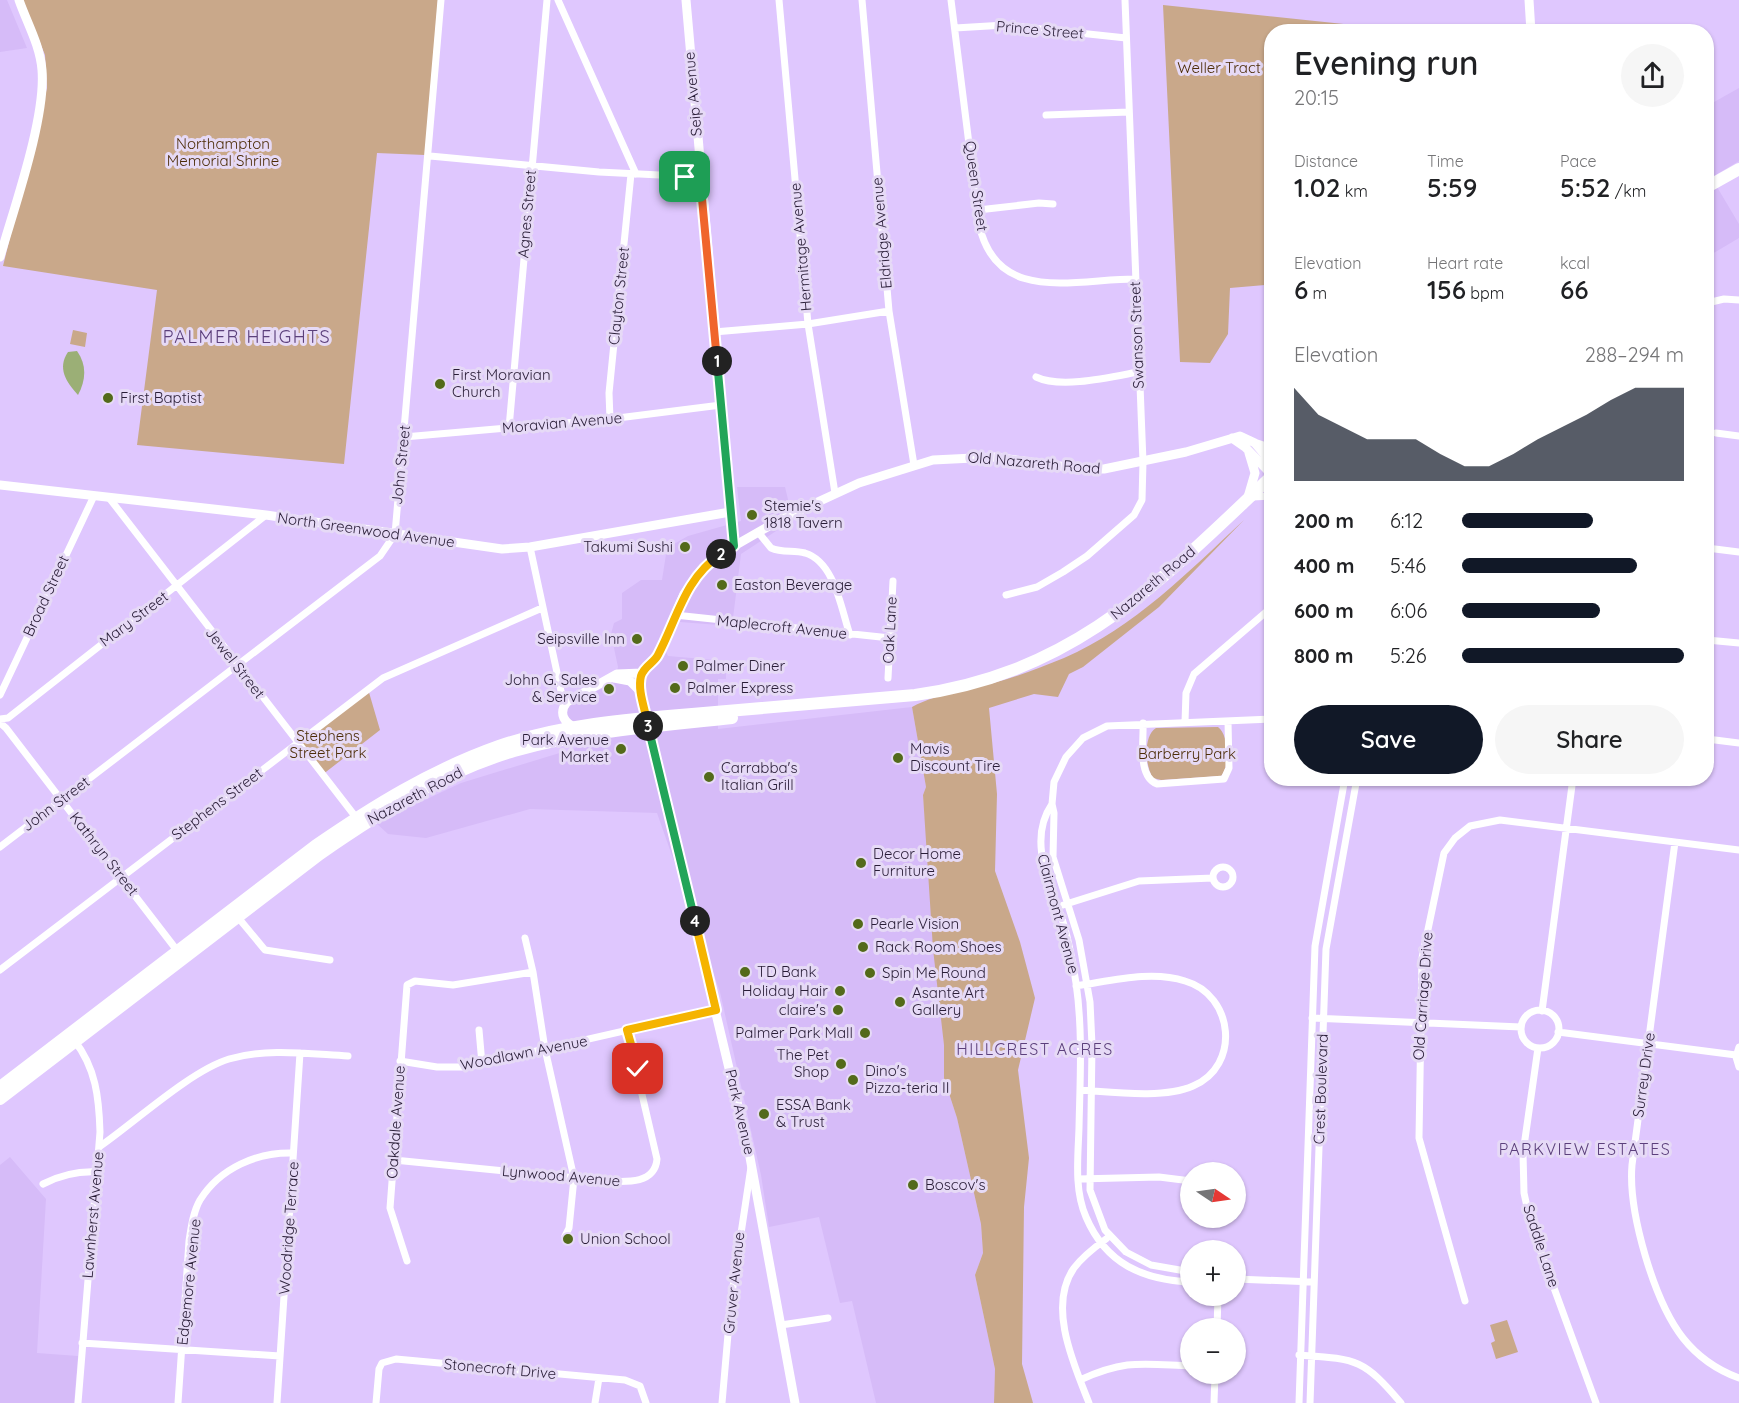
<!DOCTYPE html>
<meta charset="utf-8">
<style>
:root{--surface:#fff;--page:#f6f6f6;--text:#202124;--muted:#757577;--accent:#111827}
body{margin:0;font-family:Quicksand,sans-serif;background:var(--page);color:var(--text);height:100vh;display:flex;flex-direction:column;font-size:22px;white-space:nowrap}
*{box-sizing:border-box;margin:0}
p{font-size:20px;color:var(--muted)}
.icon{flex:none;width:33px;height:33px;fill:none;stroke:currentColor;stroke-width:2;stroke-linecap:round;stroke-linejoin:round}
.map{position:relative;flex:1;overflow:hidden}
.sheet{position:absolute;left:1264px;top:24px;width:450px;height:762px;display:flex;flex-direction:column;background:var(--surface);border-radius:24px;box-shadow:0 2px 4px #0004}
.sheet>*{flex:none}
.needle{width:39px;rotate:103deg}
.buttons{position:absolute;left:1180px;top:1162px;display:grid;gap:12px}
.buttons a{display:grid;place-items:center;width:66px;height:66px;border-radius:50%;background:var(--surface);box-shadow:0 2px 4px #0004;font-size:30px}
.pin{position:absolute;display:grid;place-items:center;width:51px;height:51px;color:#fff;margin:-26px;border-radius:12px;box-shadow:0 3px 9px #0006}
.km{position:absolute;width:30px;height:30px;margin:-15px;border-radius:50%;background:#222;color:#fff;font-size:16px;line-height:30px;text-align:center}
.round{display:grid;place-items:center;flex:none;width:63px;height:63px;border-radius:32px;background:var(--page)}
.summary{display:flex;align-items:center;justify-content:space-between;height:102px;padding:0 30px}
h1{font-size:33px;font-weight:600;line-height:45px}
.metrics{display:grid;grid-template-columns:repeat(3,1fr);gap:9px;height:102px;padding:6px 30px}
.metrics div{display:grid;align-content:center}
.metrics b{font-size:26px;font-weight:600}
.metrics small{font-size:16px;font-weight:400}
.metrics p{font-size:16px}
.chart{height:168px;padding:12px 30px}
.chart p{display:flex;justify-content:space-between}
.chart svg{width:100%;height:108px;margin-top:6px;fill:var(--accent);opacity:.7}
.button{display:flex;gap:12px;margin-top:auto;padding:12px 30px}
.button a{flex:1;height:69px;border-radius:36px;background:var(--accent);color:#fff;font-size:24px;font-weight:600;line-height:69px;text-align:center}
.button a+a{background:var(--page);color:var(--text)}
ul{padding:0 30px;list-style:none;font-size:20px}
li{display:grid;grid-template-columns:96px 72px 1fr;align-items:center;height:45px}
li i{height:15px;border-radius:8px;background:var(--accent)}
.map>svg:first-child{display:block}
</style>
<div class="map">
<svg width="1739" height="1403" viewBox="0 0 1739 1403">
<rect width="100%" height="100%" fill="#dfc7fe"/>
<path fill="#d6bbf8" d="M 0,0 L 7,0 L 27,48 L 0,52 Z
M 1739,88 L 1739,161 L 1707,180 L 1707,106 Z
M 1717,187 L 1739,224 L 1739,238 L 1707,257 L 1707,193 Z
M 737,487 L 785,487 L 793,520 L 741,554 L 732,626 L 680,622 L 666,652 L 668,656 L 726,661 L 726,679 L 718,679 L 718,729 L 912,707 L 926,787 L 923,795 L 944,1045 L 944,1078 L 957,1118 L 981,1224 L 983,1253 L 975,1275 L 995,1369 L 994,1403 L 876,1403 L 852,1301 L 840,1303 L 819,1217 L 769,1227 L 761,1175 L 720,992 L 657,813 L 530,809 L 426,838 L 388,834 L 376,823 L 461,783 L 576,748 L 570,721 L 565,712 L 569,704 L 614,683 L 618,667 L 611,634 L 614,623 L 622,619 L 622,593 L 641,580 L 662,580 L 667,548 L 688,536 L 741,521 Z
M 10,1157 L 46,1199 L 37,1353 L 78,1356 L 74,1403 L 0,1403 L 0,1165 Z"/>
<path fill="#c9a88a" d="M 23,0 L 438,0 L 425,155 L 377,153 L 344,464 L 137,445 L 157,290 L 3,266 L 47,88 L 45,55 Z
M 1163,5 L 1372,27 L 1373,31 L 1272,32 L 1272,306 L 1268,306 L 1265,285 L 1230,288 L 1228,334 L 1210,363 L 1180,362 Z
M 73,330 L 87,333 L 85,347 L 70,344 Z
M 1244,520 L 1159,607 L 1083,667 L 1069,674 L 1058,697 L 1034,694 L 989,708 L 997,794 L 995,871 L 1020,942 L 1035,998 L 1018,1070 L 1029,1158 L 1024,1207 L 1022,1364 L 1033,1403 L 994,1403 L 995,1369 L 975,1275 L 983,1253 L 981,1224 L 957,1118 L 944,1078 L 944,1045 L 933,949 L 923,795 L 926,787 L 912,707 C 940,692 973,689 1004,680 C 1024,674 1044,666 1064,658 C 1135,627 1188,572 1244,520 Z
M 368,689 L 380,730 L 322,775 L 296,743 Z
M 1218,727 C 1229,735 1230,767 1221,776 L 1161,780 L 1153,778 C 1145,766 1143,736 1156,728 Z
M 1507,1320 L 1518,1352 L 1496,1359 L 1491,1343 L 1495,1341 L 1490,1325 Z"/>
<path fill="#9baf76" d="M 77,351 C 87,365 86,380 78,395 C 66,382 57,368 68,352 Z"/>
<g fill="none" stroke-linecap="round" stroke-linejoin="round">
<path stroke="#fff" stroke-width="7" d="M 558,0 L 636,174
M 779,0 L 808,324 L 835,493
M 862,0 L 889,311 L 914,465
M 951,0 L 979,224 C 996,305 1075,279 1135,279
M 955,28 L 1005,25 L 1126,38
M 1046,115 L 1129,112
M 430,156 L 599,172 L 700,177
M 978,210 L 1039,203 L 1053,204
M 1707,303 L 1724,299 L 1739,300
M 714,332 L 808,324 L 889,311
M 1036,377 C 1061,389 1111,377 1138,372
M 610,419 L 609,393 L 631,174
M 509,428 L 547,0
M 1716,433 L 1739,436
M 404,437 L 610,419 L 721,405
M 1253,497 L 1272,496
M 110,499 L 358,820
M 758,532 L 771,548 C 782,553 793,550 805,553 C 835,562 841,609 850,635
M 530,547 L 564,705
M 1707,548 L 1739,552
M 1006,595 L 1037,587 L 1063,572 L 1087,556 L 1134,515 L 1142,500 L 1143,462 L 1125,0
M 675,615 L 890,638
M 1707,640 L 1739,643
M 888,678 L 893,581
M 0,695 L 93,498
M 0,719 L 8,718 L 266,515
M 1185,722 L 1186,693 L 1194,674 L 1272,607
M 0,723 L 6,728 L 179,953
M 1143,723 C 1144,741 1137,776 1157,784 L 1224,779 L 1229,768 L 1228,721
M 1707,739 L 1739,743
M 1052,804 C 1026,842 1052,887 1064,925 C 1069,943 1073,964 1076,983 C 1083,1031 1080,1080 1079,1128 C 1078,1157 1074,1190 1086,1217 C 1106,1264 1143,1280 1191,1282
M 1675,842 L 1632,1165 C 1628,1212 1654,1301 1683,1338 C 1698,1357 1717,1370 1739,1378
M 0,847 L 380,556 L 395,534 L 441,0
M1213 877a10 10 0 1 1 20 0a10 10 0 1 1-20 0Z
M 1063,905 L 1139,881 L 1213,878
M 236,915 L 265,950 L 330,960
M 525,938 L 533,972 L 545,1049 L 574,1178 L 569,1228 L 565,1236
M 0,970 L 383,678 L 542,608
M 1076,986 C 1111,981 1151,970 1185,981 C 1234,995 1241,1066 1193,1086 C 1164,1099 1112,1092 1080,1090
M1521 1029a19 19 0 1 1 38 0a19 19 0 1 1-38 0Z
M 1542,1011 L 1573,778
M 1312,1018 L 1521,1027
M 479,1030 L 482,1064
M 1558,1032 L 1736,1055
M 74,1040 C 96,1068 99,1098 100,1132 L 78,1403
M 1739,1047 L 1736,1057 L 1739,1067
M 1538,1048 L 1523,1153 L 1524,1193 L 1531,1225 L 1596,1403
M 400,1061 L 437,1067 L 466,1067 L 716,1010
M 99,1147 C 134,1123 190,1071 229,1059 C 267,1048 309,1054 348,1056
M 394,1160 L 607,1181 C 627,1182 655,1184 657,1159 L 627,1030
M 1078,1179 L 1159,1177 L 1191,1181
M 43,1184 C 61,1175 77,1171 97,1172
M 407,1261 L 390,1208 L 407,985 L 415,981 L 453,985 L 533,972
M 1191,1272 L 1151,1265 L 1126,1252 L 1105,1230 L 1090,1190 L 1092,1045 L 1090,1002 L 1079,940 L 1053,857 L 1054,813 L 1052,804 L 1054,782 L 1066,757 L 1083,738 L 1107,726 L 1272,719
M 1236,1279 L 1314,1282
M 1465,1301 L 1419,1138 L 1422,958 L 1444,853 L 1455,838 L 1470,826 L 1500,820 L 1739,850
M 781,1325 L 828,1318
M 1217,1329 L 1218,1296
M 82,1343 L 280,1356
M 1299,1355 C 1356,1359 1363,1358 1401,1403
M 1080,1380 C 1126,1359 1142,1364 1191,1366
M 178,1403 L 189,1241 C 191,1228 193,1212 200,1200 C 220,1168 257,1152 293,1153
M 277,1403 L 300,1053
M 376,1403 L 379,1369 L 382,1363 L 396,1359 L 625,1380 L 640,1386 L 646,1403
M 595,1403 L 599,1378
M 722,1403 L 731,1300 L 751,1167
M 1089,1403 C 1074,1365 1047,1306 1074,1268 C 1083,1256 1095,1247 1106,1239
M 1214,1403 L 1215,1374
M 1299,1403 L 1315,946 L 1345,778
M 1310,1403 L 1326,949 L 1357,778"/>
<path stroke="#fff" stroke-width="9" d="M 686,0 L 734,546
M 1529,0 L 1531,32
M 0,257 C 14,208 46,118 42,70 C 40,45 27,23 19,0
M 1232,438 L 1245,447 L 1272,475
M 1257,444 L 1272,449
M 0,485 L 266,515 L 502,549 L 530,547 L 730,512
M 1248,497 L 1255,473 L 1249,453
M 614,678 L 630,681 L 640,691
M 577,728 C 564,724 558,713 567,702 L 617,674 L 642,673
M 795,1403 L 749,1152 L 653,750 L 640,688 L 641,678 L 645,668 L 658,655 L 684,594 L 698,574 L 715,557 L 783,518 L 859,483 L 933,460 L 994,457 L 1082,469 L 1104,469 L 1186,452 L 1240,436 L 1255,443 L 1272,463"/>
<path stroke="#fff" stroke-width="12" d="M 1707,187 L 1739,169
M 0,1087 L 315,846 C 373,806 431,770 499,746 C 560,725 628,719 692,714 C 766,708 840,702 915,695 C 1077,672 1159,582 1272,476
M 0,1099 L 320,854 C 381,812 443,772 514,751 C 585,731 660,726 732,718"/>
</g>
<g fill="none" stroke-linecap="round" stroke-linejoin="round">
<g stroke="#fff" stroke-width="12">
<path id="split-1" d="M 685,177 L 700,177 L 717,361"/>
</g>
<g stroke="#fff" stroke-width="12">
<path id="split-2" d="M 717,361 L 734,546 L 721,554"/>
</g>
<g stroke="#fff" stroke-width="12">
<path id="split-3" d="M 648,726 C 646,711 637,691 641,676 C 644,666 654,663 658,655 C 678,617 684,579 721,554"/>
</g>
<g stroke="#fff" stroke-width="12">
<path id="split-4" d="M 648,726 L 695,921"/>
</g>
<g stroke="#fff" stroke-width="12">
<path id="split-5" d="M 638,1069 L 627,1030 L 716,1010 L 695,921"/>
</g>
<use href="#split-1" stroke="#f0652b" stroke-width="8"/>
<use href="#split-2" stroke="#22a559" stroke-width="8"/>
<use href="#split-3" stroke="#f5b400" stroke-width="8"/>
<use href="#split-4" stroke="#22a559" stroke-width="8"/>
<use href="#split-5" stroke="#f5b400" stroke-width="8"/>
</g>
<g fill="#536a1a" stroke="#e6daf6" stroke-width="2">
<circle cx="440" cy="384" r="6"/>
<circle cx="108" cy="398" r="6"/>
<circle cx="752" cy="515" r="6"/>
<circle cx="685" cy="547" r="6"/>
<circle cx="722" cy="585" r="6"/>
<circle cx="637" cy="639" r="6"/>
<circle cx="683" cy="666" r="6"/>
<circle cx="675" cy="688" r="6"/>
<circle cx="609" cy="689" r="6"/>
<circle cx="621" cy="749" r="6"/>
<circle cx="898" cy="758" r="6"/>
<circle cx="709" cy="777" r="6"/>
<circle cx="861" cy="863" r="6"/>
<circle cx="858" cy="924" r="6"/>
<circle cx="863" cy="947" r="6"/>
<circle cx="745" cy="972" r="6"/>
<circle cx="870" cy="973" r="6"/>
<circle cx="840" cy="991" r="6"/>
<circle cx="900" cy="1002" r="6"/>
<circle cx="838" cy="1010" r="6"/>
<circle cx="865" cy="1033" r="6"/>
<circle cx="841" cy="1064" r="6"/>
<circle cx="853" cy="1080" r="6"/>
<circle cx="764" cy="1114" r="6"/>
<circle cx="913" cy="1185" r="6"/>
<circle cx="568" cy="1239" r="6"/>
</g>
<g text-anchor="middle" stroke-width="6" stroke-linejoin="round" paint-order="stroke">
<g font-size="15" fill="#291d37" stroke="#e6daf6">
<text transform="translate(1040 30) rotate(5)" y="5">Prince Street</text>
<text transform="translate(693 94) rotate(-95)" y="5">Seip Avenue</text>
<text transform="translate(976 186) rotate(82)" y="5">Queen Street</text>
<text transform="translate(527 214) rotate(-85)" y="5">Agnes Street</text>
<text transform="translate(882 233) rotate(-95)" y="5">Eldridge Avenue</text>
<text transform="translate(801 247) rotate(-95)" y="5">Hermitage Avenue</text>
<text transform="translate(619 296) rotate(-84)" y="5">Clayton Street</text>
<text transform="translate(1137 335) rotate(-92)" y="5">Swanson Street</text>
<text transform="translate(562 423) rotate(-5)" y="5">Moravian Avenue</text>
<text transform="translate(1034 463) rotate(5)" y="5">Old Nazareth Road</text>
<text transform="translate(401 465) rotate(-84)" y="5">John Street</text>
<text transform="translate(366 530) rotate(8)" y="5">North Greenwood Avenue</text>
<text transform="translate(1153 583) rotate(-40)" y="5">Nazareth Road</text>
<text transform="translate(46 596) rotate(-65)" y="5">Broad Street</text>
<text transform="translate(134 619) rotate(-37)" y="5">Mary Street</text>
<text transform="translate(782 627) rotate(6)" y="5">Maplecroft Avenue</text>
<text transform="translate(890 630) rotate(-87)" y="5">Oak Lane</text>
<text transform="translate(235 663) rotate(52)" y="5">Jewel Street</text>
<text transform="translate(415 796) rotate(-28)" y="5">Nazareth Road</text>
<text transform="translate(56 804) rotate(-37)" y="5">John Street</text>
<text transform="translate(217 804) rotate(-37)" y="5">Stephens Street</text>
<text transform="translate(104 854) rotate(52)" y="5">Kathryn Street</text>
<text transform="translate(1058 914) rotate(75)" y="5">Clairmont Avenue</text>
<text transform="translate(1423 996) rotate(-86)" y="5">Old Carriage Drive</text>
<text transform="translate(524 1053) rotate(-11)" y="5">Woodlawn Avenue</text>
<text transform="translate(1644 1075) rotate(-82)" y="5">Surrey Drive</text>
<text transform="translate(1321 1089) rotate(-88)" y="5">Crest Boulevard</text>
<text transform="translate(740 1112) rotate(77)" y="5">Park Avenue</text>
<text transform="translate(396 1122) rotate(-86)" y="5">Oakdale Avenue</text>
<text transform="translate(561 1176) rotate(5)" y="5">Lynwood Avenue</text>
<text transform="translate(93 1215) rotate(-85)" y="5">Lawnherst Avenue</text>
<text transform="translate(289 1228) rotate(-86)" y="5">Woodridge Terrace</text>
<text transform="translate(1541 1246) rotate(72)" y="5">Saddle Lane</text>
<text transform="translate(189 1282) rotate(-84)" y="5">Edgemore Avenue</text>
<text transform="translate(734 1283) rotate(-84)" y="5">Gruver Avenue</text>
<text transform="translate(500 1369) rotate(5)" y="5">Stonecroft Drive</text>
</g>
<g font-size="15" fill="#4c2c07" stroke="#e6daf6">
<text x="1219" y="73">Weller Tract</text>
<text x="223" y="149">Northampton<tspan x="223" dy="17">Memorial Shrine</tspan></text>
<text x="328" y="741">Stephens<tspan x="328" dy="17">Street Park</tspan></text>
<text x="1187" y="759">Barberry Park</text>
</g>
<g font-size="15" fill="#291d37" stroke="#e6daf6" text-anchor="start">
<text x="452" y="380">First Moravian<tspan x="452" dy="17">Church</tspan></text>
<text x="120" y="403">First Baptist</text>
<text x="764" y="511">Stemie's<tspan x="764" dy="17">1818 Tavern</tspan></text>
<text x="673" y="552" text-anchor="end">Takumi Sushi</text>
<text x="734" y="590">Easton Beverage</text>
<text x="625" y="644" text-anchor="end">Seipsville Inn</text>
<text x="695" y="671">Palmer Diner</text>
<text x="597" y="685" text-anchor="end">John G. Sales<tspan x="597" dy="17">&amp; Service</tspan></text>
<text x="687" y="693">Palmer Express</text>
<text x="609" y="745" text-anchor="end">Park Avenue<tspan x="609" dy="17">Market</tspan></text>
<text x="910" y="754">Mavis<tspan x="910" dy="17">Discount Tire</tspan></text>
<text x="721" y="773">Carrabba's<tspan x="721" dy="17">Italian Grill</tspan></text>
<text x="873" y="859">Decor Home<tspan x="873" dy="17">Furniture</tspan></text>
<text x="870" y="929">Pearle Vision</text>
<text x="875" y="952">Rack Room Shoes</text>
<text x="757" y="977">TD Bank</text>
<text x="882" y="978">Spin Me Round</text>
<text x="828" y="996" text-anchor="end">Holiday Hair</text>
<text x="912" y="998">Asante Art<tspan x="912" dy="17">Gallery</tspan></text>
<text x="826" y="1015" text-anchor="end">claire's</text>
<text x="853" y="1038" text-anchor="end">Palmer Park Mall</text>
<text x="829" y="1060" text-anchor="end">The Pet<tspan x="829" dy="17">Shop</tspan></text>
<text x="865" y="1076">Dino's<tspan x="865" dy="17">Pizza-teria II</tspan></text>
<text x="776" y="1110">ESSA Bank<tspan x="776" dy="17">&amp; Trust</tspan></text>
<text x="925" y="1190">Boscov's</text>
<text x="580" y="1244">Union School</text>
</g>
<g font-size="16" letter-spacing="1.5" fill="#5c407c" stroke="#e6daf6">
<text x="1035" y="1055">HILLCREST ACRES</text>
<text x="1585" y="1155">PARKVIEW ESTATES</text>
</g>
<g font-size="18" letter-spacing="1.5" fill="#5c407c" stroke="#e6daf6">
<text x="247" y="343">PALMER HEIGHTS</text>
</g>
</g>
</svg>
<div class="buttons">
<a><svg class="needle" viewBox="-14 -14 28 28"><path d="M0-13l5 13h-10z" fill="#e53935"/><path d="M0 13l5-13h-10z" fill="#757577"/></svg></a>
<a>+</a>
<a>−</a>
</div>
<div class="pin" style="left:685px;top:177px;background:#1e9e55"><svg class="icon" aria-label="arrive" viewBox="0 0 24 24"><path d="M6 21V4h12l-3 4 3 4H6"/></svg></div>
<div class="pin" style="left:638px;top:1069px;background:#d93025"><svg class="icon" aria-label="check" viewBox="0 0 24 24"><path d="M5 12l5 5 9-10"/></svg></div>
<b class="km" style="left:717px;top:361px">1</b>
<b class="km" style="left:721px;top:554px">2</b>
<b class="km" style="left:648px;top:726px">3</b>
<b class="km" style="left:695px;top:921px">4</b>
<section class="sheet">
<div class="summary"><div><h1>Evening run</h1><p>20:15</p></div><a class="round"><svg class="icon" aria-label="share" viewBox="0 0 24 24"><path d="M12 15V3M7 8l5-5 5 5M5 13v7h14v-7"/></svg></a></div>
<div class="metrics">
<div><p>Distance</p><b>1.02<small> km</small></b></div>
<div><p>Time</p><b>5:59</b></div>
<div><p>Pace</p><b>5:52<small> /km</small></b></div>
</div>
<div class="metrics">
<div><p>Elevation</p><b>6<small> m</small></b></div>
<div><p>Heart rate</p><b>156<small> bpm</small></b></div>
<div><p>kcal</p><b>66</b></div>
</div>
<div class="chart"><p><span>Elevation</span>288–294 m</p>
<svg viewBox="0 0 160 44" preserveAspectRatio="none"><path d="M0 44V6L10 17L20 22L30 27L40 27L50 27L60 33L70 38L80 38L90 33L100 27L110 22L120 17L130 11L140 6L150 6L160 6V44z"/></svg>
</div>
<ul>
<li><b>200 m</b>6:12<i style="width:59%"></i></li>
<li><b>400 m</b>5:46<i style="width:79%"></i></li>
<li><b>600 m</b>6:06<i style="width:62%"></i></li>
<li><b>800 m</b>5:26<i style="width:100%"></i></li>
</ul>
<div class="button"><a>Save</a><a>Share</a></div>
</section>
</div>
